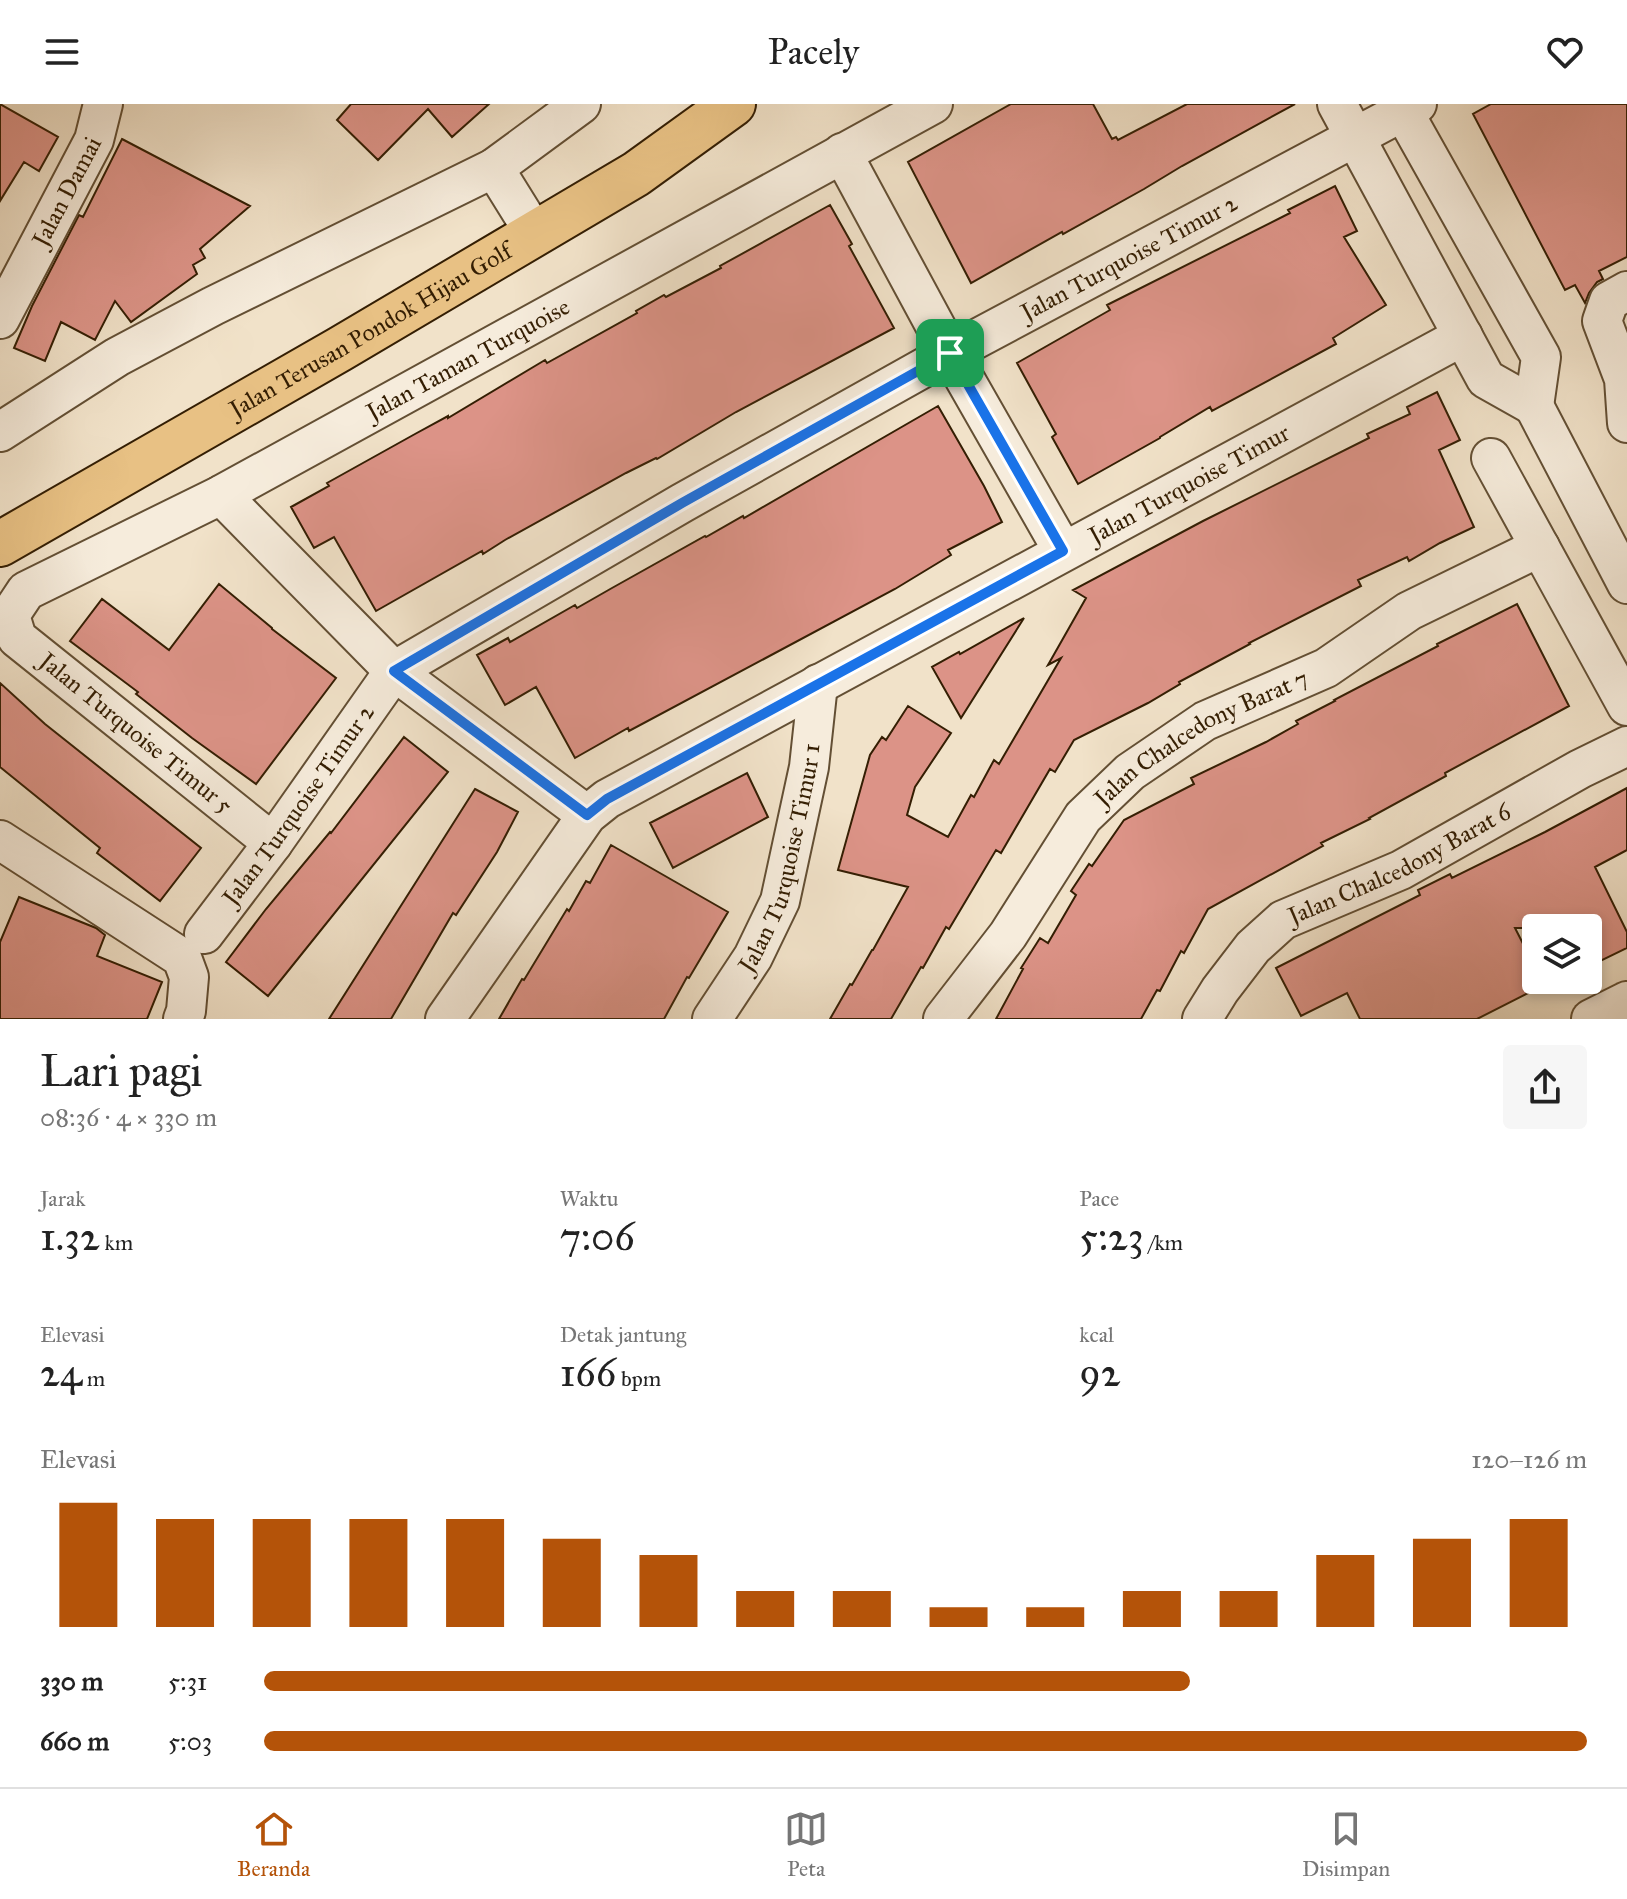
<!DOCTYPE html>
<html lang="id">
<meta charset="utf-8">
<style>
:root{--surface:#fff;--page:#f6f6f6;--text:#222;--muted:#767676;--line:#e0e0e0;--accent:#b45309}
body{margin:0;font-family:"IM FELL Great Primer",serif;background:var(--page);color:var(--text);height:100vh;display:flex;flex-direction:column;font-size:30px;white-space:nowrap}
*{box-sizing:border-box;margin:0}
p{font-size:26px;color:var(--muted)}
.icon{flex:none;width:44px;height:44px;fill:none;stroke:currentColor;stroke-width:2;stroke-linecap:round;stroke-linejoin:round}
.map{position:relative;height:915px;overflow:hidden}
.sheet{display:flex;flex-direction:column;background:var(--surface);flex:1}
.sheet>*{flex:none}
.fabs{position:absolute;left:1522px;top:810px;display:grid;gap:16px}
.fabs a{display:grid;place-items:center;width:80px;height:80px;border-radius:8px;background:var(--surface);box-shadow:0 4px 12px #0003;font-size:40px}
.pin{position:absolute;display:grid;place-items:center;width:68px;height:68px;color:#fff;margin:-34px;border-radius:16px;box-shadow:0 4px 12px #0006}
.round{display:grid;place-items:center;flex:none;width:84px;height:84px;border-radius:8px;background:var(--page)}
.summary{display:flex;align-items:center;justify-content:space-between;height:136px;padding:0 40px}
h1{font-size:44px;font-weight:600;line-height:60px}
.stats{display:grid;grid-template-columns:repeat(3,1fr);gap:12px;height:136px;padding:8px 40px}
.stats div{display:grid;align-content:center}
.stats b{font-size:40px;font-weight:600}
.stats small{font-size:22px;font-weight:400}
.stats p{font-size:22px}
.chart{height:224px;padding:16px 40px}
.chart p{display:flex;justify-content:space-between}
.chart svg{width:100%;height:144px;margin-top:8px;stroke:var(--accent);stroke-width:6}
ul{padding:0 40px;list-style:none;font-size:26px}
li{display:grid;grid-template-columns:128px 96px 1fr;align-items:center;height:60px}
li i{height:20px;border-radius:10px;background:var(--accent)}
header{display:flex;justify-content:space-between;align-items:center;height:104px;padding:0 40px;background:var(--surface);font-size:36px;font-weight:600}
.tab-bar{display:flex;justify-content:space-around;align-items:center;height:112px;border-top:2px solid var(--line);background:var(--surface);font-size:22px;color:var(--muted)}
.tab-bar a{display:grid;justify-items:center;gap:4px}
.tab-bar .active{color:var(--accent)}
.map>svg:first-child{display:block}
</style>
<header><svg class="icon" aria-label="menu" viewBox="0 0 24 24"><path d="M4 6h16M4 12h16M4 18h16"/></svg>Pacely<svg class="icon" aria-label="heart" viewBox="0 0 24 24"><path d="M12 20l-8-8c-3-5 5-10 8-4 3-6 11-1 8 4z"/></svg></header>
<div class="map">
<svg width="1627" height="915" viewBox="0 0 1627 915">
<rect width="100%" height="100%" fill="#f1e2c9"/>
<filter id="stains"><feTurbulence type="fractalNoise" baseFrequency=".0025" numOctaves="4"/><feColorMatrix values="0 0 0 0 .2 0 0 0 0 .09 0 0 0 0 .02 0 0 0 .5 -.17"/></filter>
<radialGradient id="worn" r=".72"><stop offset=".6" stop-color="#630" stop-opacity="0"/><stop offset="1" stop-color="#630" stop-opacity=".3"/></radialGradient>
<path fill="#dc9387" stroke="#341e03" stroke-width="2" d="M 0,0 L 58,33 L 39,67 L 24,58 L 0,97 Z
M 351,0 L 489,0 L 452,33 L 428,5 L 378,56 L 337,16 Z
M 1011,0 L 1093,0 L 1112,35 L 1116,33 L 1118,36 L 1187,0 L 1295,0 L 1182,62 L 1144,85 L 1063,130 L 1062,128 L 971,179 L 908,58 Z
M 1491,0 L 1627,0 L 1627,153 L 1599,167 L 1603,175 L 1597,178 L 1589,189 L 1585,199 L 1575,181 L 1565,186 L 1473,10 Z
M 122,35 L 250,102 L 200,145 L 205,154 L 193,161 L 197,170 L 131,218 L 115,197 L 95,236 L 61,218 L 45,257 L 14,244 L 32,202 L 79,111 L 83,113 Z
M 1335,82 L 1357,127 L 1344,133 L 1386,201 L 1333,234 L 1336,240 L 1212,307 L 1210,303 L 1160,333 L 1160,334 L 1078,380 L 1052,333 L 1056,330 L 1017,259 L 1110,206 L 1107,201 L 1290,109 L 1288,106 Z
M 830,101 L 852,140 L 849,142 L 894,224 L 736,308 L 657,355 L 656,354 L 626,369 L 505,436 L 483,450 L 482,447 L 376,507 L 334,433 L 314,444 L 291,403 L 329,382 L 327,379 L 415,330 L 448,312 L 448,314 L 545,256 L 547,259 L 637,209 L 636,207 L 664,191 L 666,193 L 721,164 L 720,162 Z
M 1437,288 L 1460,336 L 1439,346 L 1474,423 L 1440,439 L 1409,457 L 1407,453 L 1358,476 L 1361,482 L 1249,539 L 1250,540 L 1179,578 L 1180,580 L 1148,599 L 1074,636 L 1055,668 L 1050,665 L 1001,749 L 996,746 L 949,825 L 946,823 L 923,864 L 921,863 L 891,915 L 830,915 L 850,880 L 852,881 L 872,846 L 873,846 L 908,783 L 838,766 L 870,651 L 882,633 L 886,636 L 908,602 L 951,629 L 915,683 L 907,711 L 948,733 L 971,691 L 974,693 L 994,656 L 999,660 L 1061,554 L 1048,561 L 1086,494 L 1073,486 L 1203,417 L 1369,334 L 1367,330 L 1410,310 L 1407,303 Z
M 938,302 L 984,382 L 1002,418 L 948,446 L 951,451 L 895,485 L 629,627 L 628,624 L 575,654 L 536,583 L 505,601 L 477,551 L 508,534 L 510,538 L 575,501 L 577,504 L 612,484 L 705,432 L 706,433 L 743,412 L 744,414 Z
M 219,480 L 272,524 L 272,525 L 336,574 L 256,680 L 192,634 L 136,590 L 138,588 L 70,537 L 102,495 L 169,546 Z
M 1517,500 L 1569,602 L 1445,669 L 1446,672 L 1369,714 L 1370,715 L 1321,739 L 1323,742 L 1208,805 L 1184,849 L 1181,847 L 1160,887 L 1157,886 L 1141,915 L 996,915 L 1023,865 L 1021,864 L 1040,834 L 1048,839 L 1076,791 L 1071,787 L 1089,760 L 1092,762 L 1124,716 L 1194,680 L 1191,674 L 1266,638 L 1298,620 L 1296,617 L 1335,597 L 1334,596 L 1438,542 L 1437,540 Z
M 1024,514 L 961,614 L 932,563 L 959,548 L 960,550 Z
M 0,579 L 45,620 L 201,744 L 160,797 L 97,749 L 100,744 L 0,663 Z
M 404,633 L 448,668 L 268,892 L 226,858 L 266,805 L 330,728 L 331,729 Z
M 747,669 L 768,713 L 673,764 L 650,719 Z
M 1627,684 L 1627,746 L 1595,763 L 1627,828 L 1627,844 L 1588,863 L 1588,824 L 1515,824 L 1536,865 L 1536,876 L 1541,876 L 1544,881 L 1477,915 L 1360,915 L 1347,889 L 1301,912 L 1276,864 L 1420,791 L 1418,786 L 1450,770 L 1452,774 L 1545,728 Z
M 475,685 L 518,708 L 497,748 L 456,811 L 453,809 L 391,915 L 329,915 Z
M 611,741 L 728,808 L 689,874 L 687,873 L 664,915 L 499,915 L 522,875 L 524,876 L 567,805 L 569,807 L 586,777 L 590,779 Z
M 19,793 L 96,824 L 105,831 L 97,852 L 162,878 L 147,915 L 0,915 L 0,838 Z"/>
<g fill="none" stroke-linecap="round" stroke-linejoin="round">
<g stroke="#634f34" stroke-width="42">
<g id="minor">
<path d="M 1337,0 L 1486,275 L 1534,302 L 1541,253 L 1399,0"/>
<path d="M 842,49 L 950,249 L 1063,447"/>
<path d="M 494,64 L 535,130"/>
<path d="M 1627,187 L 1609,197 L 1602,217 L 1624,275 L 1627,319"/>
<path id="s1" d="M 0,215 L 94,36 L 103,0"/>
<path d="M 1534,302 L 1627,480"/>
<path d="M 0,328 L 117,253 L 213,202 L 494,64 L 581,0"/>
<path d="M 1491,354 L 1627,602"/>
<path d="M 221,391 L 394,567 L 587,711"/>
<path d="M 0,736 L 182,854 L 189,873 L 186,907 L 183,915"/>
<path id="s2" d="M 273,739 L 17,534 L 10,511 L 26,487 L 221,391 L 933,0"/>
<path id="s3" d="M 204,830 L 273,739 L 394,567 L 682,399 L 950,249 L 1417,0"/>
<path id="s4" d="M 445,915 L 587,711 L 607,695 L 1463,232"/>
<path id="s5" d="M 712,915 L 753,853 L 780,797 L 809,663 L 818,580"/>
<path id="s6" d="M 943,915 L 1008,831 L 1083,713 L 1130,668 L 1205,617 L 1326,564 L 1409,507 L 1540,443"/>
<path id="s7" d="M 1202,915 L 1220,886 L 1253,843 L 1283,816 L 1401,766 L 1580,665 L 1627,642"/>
<path d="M 1591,915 L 1627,897"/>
</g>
</g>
<g stroke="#341e03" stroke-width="48">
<g id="major">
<path id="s8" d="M 0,440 L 340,245 L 636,70 L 733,0"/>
</g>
</g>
<use href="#minor" stroke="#f6ecdc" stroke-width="38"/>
<use href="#major" stroke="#e8c184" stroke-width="44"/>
</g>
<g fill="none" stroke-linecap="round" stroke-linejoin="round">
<g stroke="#fff" stroke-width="16">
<path id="route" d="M 950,249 L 1063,447 L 607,695 L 587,711 L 394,567 L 682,399 Z"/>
</g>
<use href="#route" stroke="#1a73e8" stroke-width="10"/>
</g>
<g text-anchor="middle" stroke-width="6" stroke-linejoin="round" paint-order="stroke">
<g font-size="24" fill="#341e03" stroke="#f6ecdc">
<text dy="8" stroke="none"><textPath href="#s1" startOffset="144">Jalan Damai</textPath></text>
<text dy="8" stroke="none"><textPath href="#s3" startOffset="1168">Jalan Turquoise Timur 2</textPath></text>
<text dy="8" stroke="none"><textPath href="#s8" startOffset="428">Jalan Terusan Pondok Hijau Golf</textPath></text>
<text dy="8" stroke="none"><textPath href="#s2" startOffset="880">Jalan Taman Turquoise</textPath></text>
<text dy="8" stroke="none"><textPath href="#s4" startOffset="936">Jalan Turquoise Timur</textPath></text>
<text transform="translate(136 629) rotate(39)" y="8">Jalan Turquoise Timur 5</text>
<text dy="8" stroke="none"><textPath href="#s6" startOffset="390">Jalan Chalcedony Barat 7</textPath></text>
<text dy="8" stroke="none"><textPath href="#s3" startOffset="160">Jalan Turquoise Timur 2</textPath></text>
<text dy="8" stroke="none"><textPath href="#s5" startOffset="178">Jalan Turquoise Timur 1</textPath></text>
<text dy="8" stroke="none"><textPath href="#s7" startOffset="258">Jalan Chalcedony Barat 6</textPath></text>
</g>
</g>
<rect width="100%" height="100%" filter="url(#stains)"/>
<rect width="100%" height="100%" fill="url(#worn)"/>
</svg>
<div class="fabs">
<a><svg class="icon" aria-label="layers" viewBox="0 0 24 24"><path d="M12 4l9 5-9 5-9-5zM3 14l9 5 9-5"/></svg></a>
</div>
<div class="pin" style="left:950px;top:249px;background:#1e9e55"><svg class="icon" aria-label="arrive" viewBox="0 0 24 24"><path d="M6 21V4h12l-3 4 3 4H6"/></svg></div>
</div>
<section class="sheet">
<div class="summary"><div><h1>Lari pagi</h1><p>08:36 · 4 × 330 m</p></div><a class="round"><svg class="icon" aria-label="share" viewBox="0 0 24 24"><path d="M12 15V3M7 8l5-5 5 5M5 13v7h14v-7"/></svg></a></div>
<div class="stats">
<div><p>Jarak</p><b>1.32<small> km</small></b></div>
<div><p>Waktu</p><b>7:06</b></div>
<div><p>Pace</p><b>5:23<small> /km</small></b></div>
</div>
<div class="stats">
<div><p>Elevasi</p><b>24<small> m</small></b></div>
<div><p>Detak jantung</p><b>166<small> bpm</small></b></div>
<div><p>kcal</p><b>92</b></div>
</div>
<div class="chart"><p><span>Elevasi</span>120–126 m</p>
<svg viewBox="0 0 160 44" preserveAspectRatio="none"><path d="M5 44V6M15 44V11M25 44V11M35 44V11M45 44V11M55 44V17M65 44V22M75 44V33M85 44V33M95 44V38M105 44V38M115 44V33M125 44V33M135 44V22M145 44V17M155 44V11"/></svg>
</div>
<ul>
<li><b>330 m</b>5:31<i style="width:70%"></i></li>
<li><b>660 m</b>5:03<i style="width:100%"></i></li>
</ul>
</section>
<nav class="tab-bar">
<a class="active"><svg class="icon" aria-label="home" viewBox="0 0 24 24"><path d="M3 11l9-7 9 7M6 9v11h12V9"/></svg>Beranda</a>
<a><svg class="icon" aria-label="map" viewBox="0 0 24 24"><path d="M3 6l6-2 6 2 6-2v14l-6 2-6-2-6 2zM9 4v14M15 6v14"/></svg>Peta</a>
<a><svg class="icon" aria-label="saved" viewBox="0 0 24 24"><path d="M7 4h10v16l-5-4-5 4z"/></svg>Disimpan</a>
</nav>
